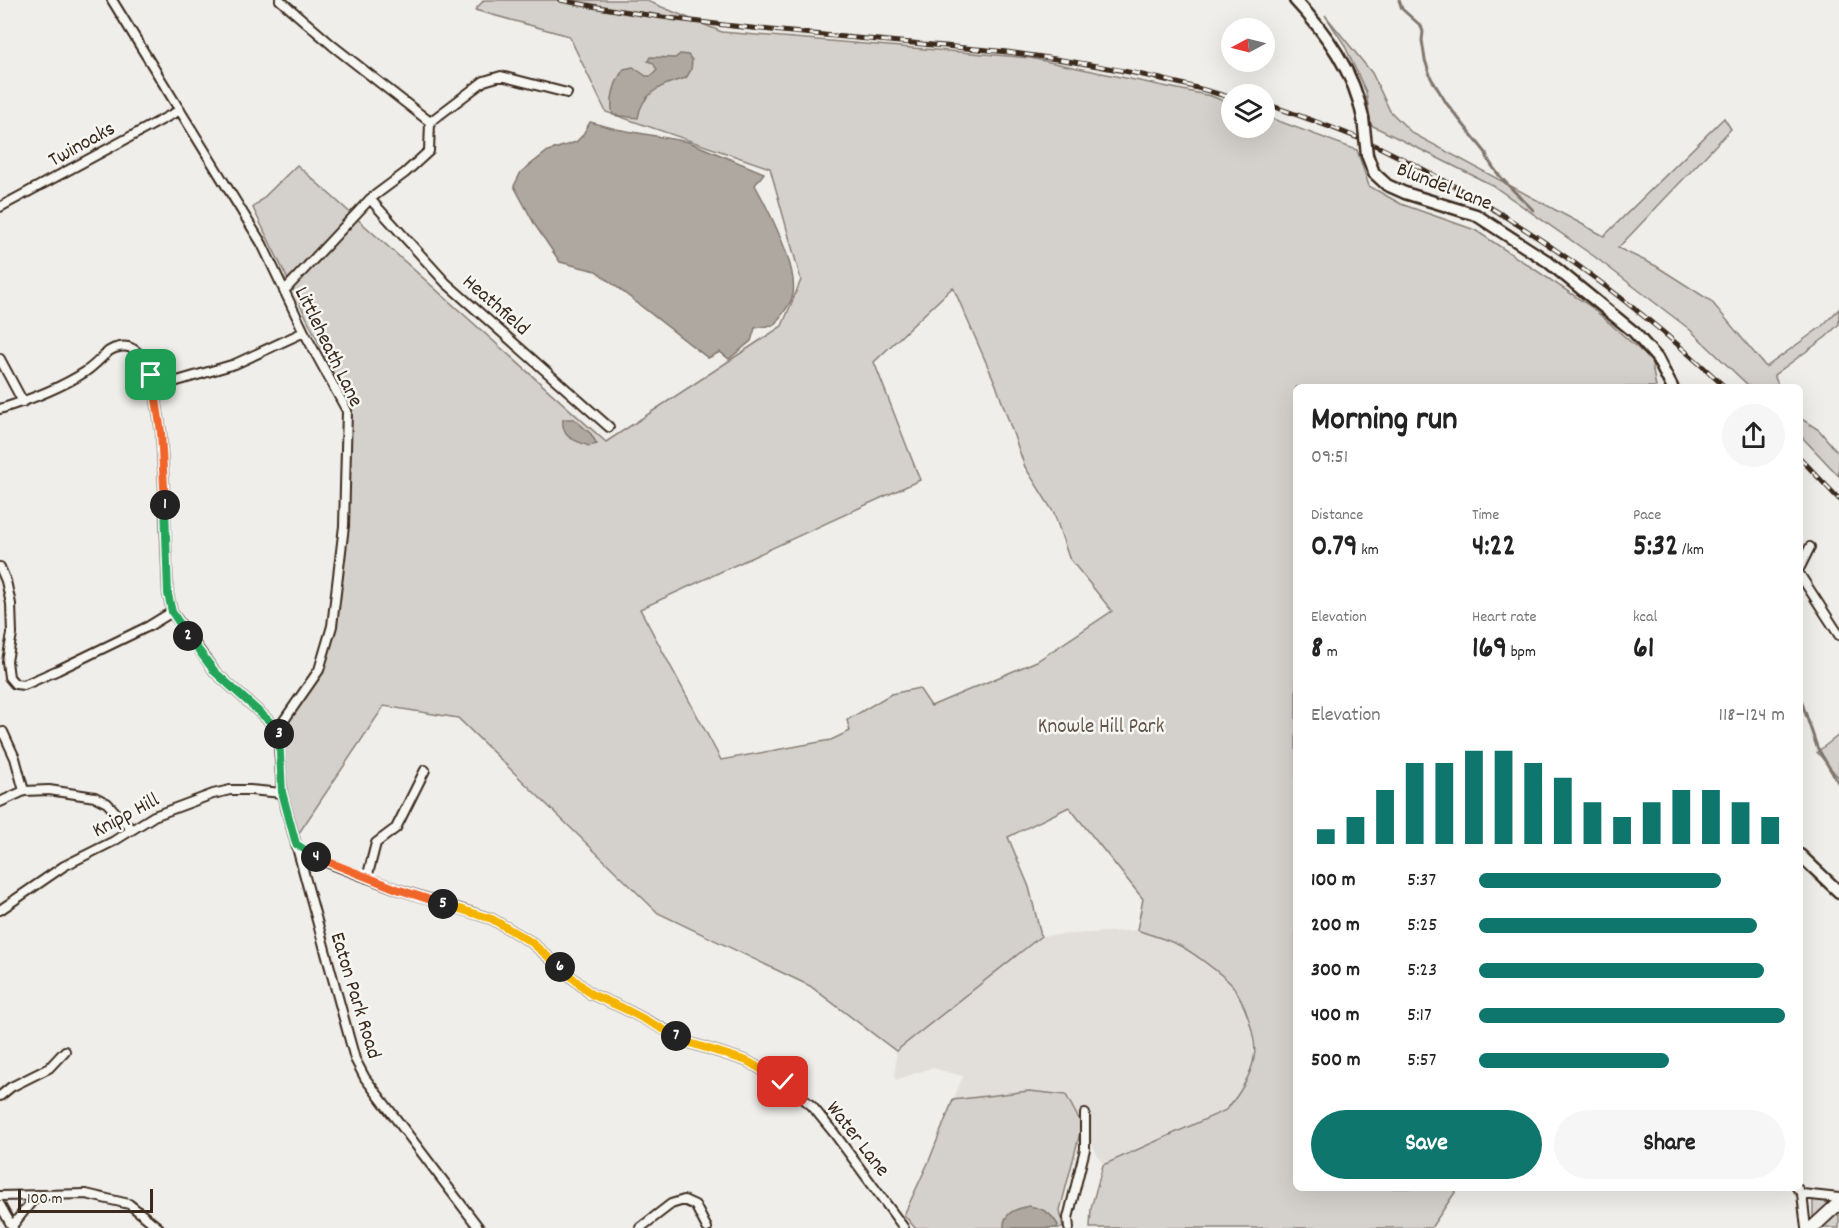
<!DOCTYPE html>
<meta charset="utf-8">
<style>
:root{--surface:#fff;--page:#f6f6f6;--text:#222;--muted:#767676;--accent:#0f766e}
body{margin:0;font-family:Dekko,sans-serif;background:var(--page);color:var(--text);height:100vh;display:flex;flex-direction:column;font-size:22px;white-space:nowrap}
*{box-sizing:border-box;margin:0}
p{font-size:20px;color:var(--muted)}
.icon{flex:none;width:33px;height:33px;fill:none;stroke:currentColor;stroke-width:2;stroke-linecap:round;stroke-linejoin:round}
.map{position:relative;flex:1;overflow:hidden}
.sheet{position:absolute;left:1293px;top:384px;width:510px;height:807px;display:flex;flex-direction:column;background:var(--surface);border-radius:9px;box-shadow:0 6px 24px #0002}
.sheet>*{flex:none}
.needle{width:39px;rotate:263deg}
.controls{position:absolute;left:1221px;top:18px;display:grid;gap:12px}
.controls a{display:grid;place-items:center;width:54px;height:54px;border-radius:50%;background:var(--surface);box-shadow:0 6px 24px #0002;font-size:30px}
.scale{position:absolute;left:18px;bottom:15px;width:135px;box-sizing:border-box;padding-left:6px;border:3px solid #3b2a1e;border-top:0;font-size:16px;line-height:21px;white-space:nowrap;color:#3b2a1e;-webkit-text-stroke:4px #f6f6f2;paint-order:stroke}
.pin{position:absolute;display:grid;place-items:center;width:51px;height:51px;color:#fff;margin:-26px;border-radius:12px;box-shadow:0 3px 9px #0006}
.km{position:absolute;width:30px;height:30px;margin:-15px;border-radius:50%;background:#222;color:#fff;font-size:16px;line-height:30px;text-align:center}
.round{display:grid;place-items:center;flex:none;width:63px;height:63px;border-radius:32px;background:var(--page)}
.overview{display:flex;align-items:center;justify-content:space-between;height:102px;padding:0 18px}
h1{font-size:33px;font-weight:700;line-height:45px}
.stats{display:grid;grid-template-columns:repeat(3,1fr);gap:9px;height:102px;padding:6px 18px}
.stats div{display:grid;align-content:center}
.stats b{font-size:30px;font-weight:700}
.stats small{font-size:16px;font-weight:400}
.stats p{font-size:16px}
.chart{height:168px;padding:12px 18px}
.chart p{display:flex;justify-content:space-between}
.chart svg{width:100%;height:108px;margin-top:6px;stroke:var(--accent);stroke-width:6}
.action{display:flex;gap:12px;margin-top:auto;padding:12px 18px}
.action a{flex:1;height:69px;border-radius:36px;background:var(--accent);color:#fff;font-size:24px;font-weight:700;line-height:69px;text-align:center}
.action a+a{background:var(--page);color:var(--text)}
ul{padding:0 18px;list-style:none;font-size:20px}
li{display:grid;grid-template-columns:96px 72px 1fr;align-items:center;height:45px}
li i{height:15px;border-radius:8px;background:var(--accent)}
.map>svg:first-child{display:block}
</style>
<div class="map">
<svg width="1839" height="1228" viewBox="0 0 1839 1228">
<rect width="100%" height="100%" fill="#efeeea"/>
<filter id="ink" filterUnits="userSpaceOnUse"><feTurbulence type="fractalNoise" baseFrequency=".0167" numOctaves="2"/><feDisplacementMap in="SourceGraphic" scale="12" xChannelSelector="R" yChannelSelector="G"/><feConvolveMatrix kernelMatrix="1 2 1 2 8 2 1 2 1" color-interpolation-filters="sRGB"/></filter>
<g filter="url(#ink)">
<path fill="#e2dfdb" d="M 1137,930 L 1178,944 L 1208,966 L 1231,984 L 1244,1007 L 1252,1034 L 1254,1057 L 1245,1081 L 1237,1097 L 1226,1110 L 1103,1165 L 1066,1095 L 1029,1091 L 953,1100 L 963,1076 L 932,1068 L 895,1080 L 896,1051 L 1041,936 Z"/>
<path fill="#d4d1cc" stroke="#887e75" stroke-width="1.5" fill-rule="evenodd" d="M 484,0 L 645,0 L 722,32 L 1030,58 L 1211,96 L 1231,104 L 1232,128 L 1264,128 L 1265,116 L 1357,150 L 1369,186 L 1401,204 L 1475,230 L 1590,306 L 1651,360 L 1656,387 L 1296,387 L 1296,1188 L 1458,1188 L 1431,1228 L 1090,1228 L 1091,1208 L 1103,1165 L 1226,1110 C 1238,1096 1250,1078 1254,1058 C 1258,1040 1244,1000 1232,985 C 1223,975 1189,949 1176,944 C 1164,938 1150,935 1137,930 L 1143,899 L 1069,807 L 1008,837 L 1029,887 L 1041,936 L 896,1051 L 810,986 L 658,913 L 458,718 L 384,706 L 297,836 L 286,793 L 282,729 L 322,671 L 344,526 L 352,411 L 253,208 L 297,165 L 606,442 L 782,326 L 801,280 L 770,168 L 606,112 L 569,36 L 475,10 ZM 953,287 L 996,385 L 1025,467 L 1054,513 L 1069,558 L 1112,611 L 1037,661 L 931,706 L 919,688 L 891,694 L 847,720 L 850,731 L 831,740 L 721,760 L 640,609 L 920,480 L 874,362 Z
M 1325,15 L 1372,73 L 1390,111 L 1412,133 L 1604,236 L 1724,118 L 1731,129 L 1618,248 L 1656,266 L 1711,301 L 1766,367 L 1821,327 L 1839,309 L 1839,324 L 1826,337 L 1774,375 L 1779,387 L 1750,387 L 1688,328 L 1595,257 L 1492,185 L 1371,125 L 1366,92 L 1344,44 Z
M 1800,418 L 1819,430 L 1839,454 L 1839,476 L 1800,435 Z
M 1839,735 L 1839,778 L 1817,752 Z
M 1029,1091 L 1066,1095 L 1082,1125 L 1060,1210 L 1063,1228 L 915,1228 L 904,1215 L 929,1161 L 953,1100 Z
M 1813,1198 L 1833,1201 L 1813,1220 Z
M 1839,1210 L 1839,1228 L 1820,1228 Z"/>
<path fill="#afa8a1" stroke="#81766d" stroke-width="1.5" d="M 680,54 L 688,55 L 692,60 L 691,70 L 686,78 C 663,84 642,92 638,118 L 613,115 C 609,99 615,81 624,69 L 633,67 L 646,76 L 651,76 L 657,70 L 653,63 L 648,61 L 650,57 L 675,58 Z
M 590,122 L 616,129 L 689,142 L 764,173 L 755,185 C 768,209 801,271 792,298 C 789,307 780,317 774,325 L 755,328 L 751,341 L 729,359 L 720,352 L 708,358 L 596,271 L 560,262 L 535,225 L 514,186 L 521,172 L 548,151 L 576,142 L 582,136 Z
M 563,419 L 574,419 L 591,434 L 597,444 L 589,446 C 574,440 561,438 563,419 Z
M 1029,1206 C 1044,1209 1050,1212 1058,1225 L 1057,1228 L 1004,1228 C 1003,1212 1016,1209 1029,1206 Z"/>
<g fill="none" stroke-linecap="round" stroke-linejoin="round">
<path stroke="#81766d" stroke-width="3" d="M 1399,0 L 1402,9 L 1421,26 L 1423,32 L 1422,40 L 1425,60 L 1431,78 L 1447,104 L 1486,153 C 1489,170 1521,197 1533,210
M 1800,697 L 1817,747 L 1839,784"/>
<g stroke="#3b2a1e" stroke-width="12">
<path id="street" d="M 112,0 L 262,244 L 304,332 L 347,411 L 344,526 L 332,626 L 319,670 L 278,729 L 282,793 L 355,1059 L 365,1078 L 479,1228
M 280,0 L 333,46 L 430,122 L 429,151 L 405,173 L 370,199 L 284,291
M 430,122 L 484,81 L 501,76 L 567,93
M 370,199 L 446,283 L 609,427
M 0,207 L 180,110
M 0,359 L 23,402
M 0,409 C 29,400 59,389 85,372 C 94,366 101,358 109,351 C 115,347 125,345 131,348 C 144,353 152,377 160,388
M 0,567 L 6,581 L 11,604 L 12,634 L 7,661 L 9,677 L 15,684 L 24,685 L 58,670 L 149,626 L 172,612
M 1800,567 L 1810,547
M 1800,575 L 1839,635
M 278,729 L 215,672 L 172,612 L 168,594 L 164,488 L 161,432 L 156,399 L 158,390 L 167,384 L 235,364 L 304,332
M 3,732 L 15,758 L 24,791
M 0,802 L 24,791 L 49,790 L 95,797 L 107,803 L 131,829
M 296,845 L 318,859 L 357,874 L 397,889 L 492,919 L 531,942 L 591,994 L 623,1008 L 690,1043 L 747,1061 L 783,1082 L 812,1106 L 834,1133 L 904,1228
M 367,878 L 376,843 L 396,828 L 425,770
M 0,910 L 64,866 L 114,841 L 154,816 L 213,794 L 230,790 L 250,790 L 282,793
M 0,1096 L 11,1087 L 49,1068 L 65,1051
M 1797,1188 L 1802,1194 L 1806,1228
M 1802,1194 L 1839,1198
M 0,1196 L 86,1194 L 129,1204 L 159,1228
M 0,1205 L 13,1228
M 12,1226 L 37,1195
M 640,1228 L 671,1204 L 684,1200 L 695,1205 L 707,1228
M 1069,1228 L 1068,1218 L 1085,1149 L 1085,1114"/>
</g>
<g stroke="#3b2a1e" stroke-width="15">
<path id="secondary" d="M 1295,0 C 1327,34 1354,72 1363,118
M 1367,155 L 1374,173 L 1387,185 L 1405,193 L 1476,215 L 1547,261 L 1634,332 L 1657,358 L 1672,387
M 1800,855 L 1839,892"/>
</g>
<g stroke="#3b2a1e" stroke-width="16">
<path id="primary" d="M 1812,1228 L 1839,1203"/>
</g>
<use href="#street" stroke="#f6f6f2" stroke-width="8"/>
<use href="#secondary" stroke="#f6f6f2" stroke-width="10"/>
<use href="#primary" stroke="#f6f6f2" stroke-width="12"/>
<g stroke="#3b2a1e" stroke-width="5">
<path id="rail" d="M 560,0 C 707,29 858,37 1007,52 C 1083,62 1158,75 1232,98
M 1264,103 C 1303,117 1342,130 1379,147 C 1507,208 1622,291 1725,387
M 1800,458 L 1839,499"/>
</g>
<use href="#rail" stroke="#f6f6f2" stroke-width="3" stroke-dasharray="9" stroke-linecap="butt"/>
<g stroke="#3b2a1e" stroke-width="15" stroke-linecap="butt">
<path id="secondary-bridge" d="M 1363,118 L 1367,155"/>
</g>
<use href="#secondary-bridge" stroke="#f6f6f2" stroke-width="10"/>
</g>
</g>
<g fill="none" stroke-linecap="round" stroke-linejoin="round" filter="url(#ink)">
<g stroke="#fff" stroke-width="12">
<path id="split-1" d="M 151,375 L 160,388 L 158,390 L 156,399 L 161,432 L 165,505"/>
</g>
<g stroke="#fff" stroke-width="12">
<path id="split-2" d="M 165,505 L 168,594 L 172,612 L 188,636"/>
</g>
<g stroke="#fff" stroke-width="12">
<path id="split-3" d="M 188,636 L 215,672 L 278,729 L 279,734"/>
</g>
<g stroke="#fff" stroke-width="12">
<path id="split-4" d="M 279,734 L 282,792 L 296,844 L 316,857"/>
</g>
<g stroke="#fff" stroke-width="12">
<path id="split-5" d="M 316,857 L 397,889 L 443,904"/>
</g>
<g stroke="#fff" stroke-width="12">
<path id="split-6" d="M 443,904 L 492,919 L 531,942 L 560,967"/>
</g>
<g stroke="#fff" stroke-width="12">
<path id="split-7" d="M 560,967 L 591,994 L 623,1008 L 676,1036"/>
</g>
<g stroke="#fff" stroke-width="12">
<path id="split-8" d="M 676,1036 L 690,1043 L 747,1061 L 783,1082"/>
</g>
<use href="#split-1" stroke="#f0652b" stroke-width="8"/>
<use href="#split-2" stroke="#22a559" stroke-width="8"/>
<use href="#split-3" stroke="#22a559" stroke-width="8"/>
<use href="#split-4" stroke="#22a559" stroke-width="8"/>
<use href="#split-5" stroke="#f0652b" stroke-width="8"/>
<use href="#split-6" stroke="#f5b400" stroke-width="8"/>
<use href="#split-7" stroke="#f5b400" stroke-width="8"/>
<use href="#split-8" stroke="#f5b400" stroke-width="8"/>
</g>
<g text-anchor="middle" stroke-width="5" stroke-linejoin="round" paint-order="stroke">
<g font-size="21" fill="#3b2a1e" stroke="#f6f6f2">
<text transform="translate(81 143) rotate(-29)" y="7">Twinoaks</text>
<text transform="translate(1445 185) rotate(21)" y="7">Blundel Lane</text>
<text transform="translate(497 304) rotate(41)" y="7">Heathfield</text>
<text transform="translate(330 346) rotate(64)" y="7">Littleheath Lane</text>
<text transform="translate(125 814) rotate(-28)" y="7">Knipp Hill</text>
<text transform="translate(357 995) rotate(73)" y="7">Eaton Park Road</text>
<text transform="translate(859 1138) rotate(52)" y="7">Water Lane</text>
</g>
<g font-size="21" fill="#61544a" stroke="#f6f6f2">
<text x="1101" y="732">Knowle Hill Park</text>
</g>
</g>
</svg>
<div class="controls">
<a><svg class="needle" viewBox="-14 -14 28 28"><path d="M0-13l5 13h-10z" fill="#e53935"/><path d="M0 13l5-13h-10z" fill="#767676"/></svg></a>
<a><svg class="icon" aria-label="layers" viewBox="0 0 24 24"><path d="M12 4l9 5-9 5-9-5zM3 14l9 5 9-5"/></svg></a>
</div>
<div class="scale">100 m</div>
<div class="pin" style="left:151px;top:375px;background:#1e9e55"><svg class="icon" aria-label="arrive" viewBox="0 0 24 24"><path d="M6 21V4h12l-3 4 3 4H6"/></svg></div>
<div class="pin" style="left:783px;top:1082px;background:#d93025"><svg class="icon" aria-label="check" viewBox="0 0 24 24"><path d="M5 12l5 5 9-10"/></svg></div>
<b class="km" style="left:165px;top:505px">1</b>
<b class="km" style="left:188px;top:636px">2</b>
<b class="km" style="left:279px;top:734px">3</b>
<b class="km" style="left:316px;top:857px">4</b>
<b class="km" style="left:443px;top:904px">5</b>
<b class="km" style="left:560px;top:967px">6</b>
<b class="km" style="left:676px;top:1036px">7</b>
<section class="sheet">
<div class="overview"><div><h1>Morning run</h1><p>09:51</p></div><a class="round"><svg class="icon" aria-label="share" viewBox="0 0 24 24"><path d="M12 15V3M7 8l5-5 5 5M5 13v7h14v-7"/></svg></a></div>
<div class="stats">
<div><p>Distance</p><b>0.79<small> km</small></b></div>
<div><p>Time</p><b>4:22</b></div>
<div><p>Pace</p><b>5:32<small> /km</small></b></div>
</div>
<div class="stats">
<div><p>Elevation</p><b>8<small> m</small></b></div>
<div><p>Heart rate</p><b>169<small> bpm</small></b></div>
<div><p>kcal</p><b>61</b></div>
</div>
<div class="chart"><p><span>Elevation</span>118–124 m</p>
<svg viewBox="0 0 160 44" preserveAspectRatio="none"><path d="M5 44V38M15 44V33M25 44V22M35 44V11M45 44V11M55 44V6M65 44V6M75 44V11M85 44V17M95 44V27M105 44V33M115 44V27M125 44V22M135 44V22M145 44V27M155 44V33"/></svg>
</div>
<ul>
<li><b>100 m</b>5:37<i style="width:79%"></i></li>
<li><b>200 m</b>5:25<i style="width:91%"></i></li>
<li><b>300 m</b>5:23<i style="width:93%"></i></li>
<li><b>400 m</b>5:17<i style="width:100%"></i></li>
<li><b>500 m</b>5:57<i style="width:62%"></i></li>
</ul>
<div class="action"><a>Save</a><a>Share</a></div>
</section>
</div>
